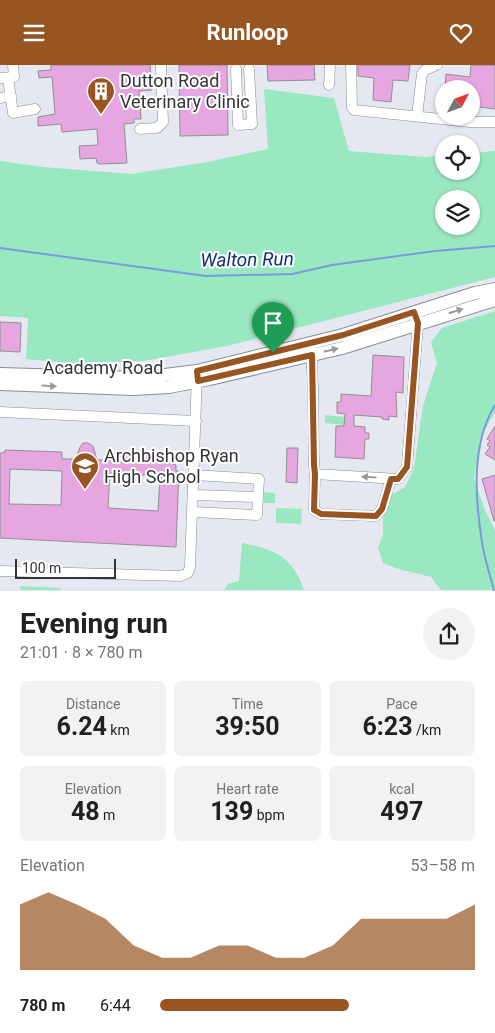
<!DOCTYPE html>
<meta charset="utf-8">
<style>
:root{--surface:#fff;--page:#f2f2f2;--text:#202124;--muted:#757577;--accent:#975522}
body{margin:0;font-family:Roboto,sans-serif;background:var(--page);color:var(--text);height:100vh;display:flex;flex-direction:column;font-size:19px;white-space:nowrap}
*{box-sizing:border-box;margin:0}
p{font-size:16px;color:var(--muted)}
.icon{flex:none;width:28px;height:28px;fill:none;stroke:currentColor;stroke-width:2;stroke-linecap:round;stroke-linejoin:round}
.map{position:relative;height:526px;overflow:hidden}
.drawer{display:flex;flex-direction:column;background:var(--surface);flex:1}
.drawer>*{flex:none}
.needle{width:32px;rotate:49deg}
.fabs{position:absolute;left:435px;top:15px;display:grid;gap:10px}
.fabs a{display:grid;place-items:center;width:45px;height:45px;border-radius:50%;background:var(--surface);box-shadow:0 1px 4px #0004;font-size:25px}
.scale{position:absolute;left:15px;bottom:12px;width:101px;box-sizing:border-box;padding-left:5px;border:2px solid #323437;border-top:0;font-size:14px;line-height:18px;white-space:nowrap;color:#323437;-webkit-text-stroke:4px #fff;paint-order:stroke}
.pin{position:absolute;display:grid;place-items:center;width:42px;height:42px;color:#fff;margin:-51px -21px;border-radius:50% 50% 50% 0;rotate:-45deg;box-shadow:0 0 5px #0007}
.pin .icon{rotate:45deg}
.round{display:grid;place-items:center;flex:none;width:52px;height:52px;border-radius:26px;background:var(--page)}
.head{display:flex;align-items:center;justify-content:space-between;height:85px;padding:0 20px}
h1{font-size:28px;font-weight:700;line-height:38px}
.metrics{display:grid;grid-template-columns:repeat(3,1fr);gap:8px;height:85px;padding:5px 20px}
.metrics div{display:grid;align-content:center;border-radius:8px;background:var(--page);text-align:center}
.metrics b{font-size:25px;font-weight:700}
.metrics small{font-size:14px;font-weight:400}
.metrics p{font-size:14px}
.chart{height:140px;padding:10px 20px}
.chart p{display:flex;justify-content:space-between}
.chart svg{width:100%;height:90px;margin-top:5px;fill:var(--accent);opacity:.7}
ul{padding:0 20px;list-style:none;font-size:16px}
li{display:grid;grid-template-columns:80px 60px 1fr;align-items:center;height:38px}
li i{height:12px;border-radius:6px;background:var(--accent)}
header{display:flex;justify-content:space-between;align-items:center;height:65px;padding:0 20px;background:var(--accent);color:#fff;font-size:22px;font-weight:700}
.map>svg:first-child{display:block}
</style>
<header><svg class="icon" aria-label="menu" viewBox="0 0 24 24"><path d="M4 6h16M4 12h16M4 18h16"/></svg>Runloop<svg class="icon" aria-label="heart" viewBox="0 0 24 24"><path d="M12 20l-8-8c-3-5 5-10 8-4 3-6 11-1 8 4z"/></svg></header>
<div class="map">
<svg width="495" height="526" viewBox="0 0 495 526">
<rect width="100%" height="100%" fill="#e5e8f0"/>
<path fill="#9ae8c1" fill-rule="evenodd" d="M 264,24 L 334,33 L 349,86 L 426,92 L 444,90 L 444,106 L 471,106 L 471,88 L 495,86 L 495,212 L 227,281 L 143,296 L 69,298 L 26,294 L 28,253 L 0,251 L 0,96 L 43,102 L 131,109 L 207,97 L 268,84 ZM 444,134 L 471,134 L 471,161 L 444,161 Z
M 495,246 L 495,347 L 480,374 L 474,414 L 485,445 L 495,465 L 495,525 L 441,525 L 431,512 L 398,504 L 383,498 L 378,483 L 383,469 L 383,435 L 405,422 L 414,403 L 423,341 L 437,298 L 431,277 L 442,263 Z
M 325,350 L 345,352 L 344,360 L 325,358 Z
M 264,427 L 275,428 L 275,438 L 264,438 Z
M 276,443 L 302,444 L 301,459 L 276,458 Z
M 242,478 C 275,484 293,492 304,525 L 224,525 L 228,519 L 239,516 Z
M 21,521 L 61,523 L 61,525 L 20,525 Z"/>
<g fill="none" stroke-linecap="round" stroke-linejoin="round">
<path stroke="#7b9add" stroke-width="2" d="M 0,183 L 206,211 L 292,209 L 332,200 L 435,186 L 495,181
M 494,526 C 490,509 484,493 482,477 C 475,433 471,379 495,340"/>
</g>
<path fill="#e6a7e1" stroke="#938d93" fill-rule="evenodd" d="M 51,0 L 150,0 L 152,25 L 139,26 L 141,54 L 134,54 L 134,58 L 124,59 L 127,98 L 100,99 L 97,98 L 96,93 L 80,94 L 79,81 L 98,80 L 97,64 L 62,67 L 61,59 L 38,61 L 38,52 L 55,49 L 52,12 L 39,13 L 38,6 L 51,5 Z
M 179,0 L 227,0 L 228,70 L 180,71 Z
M 267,0 L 314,0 L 315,15 L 268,16 Z
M 358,0 L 410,0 L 408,16 L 393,15 L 391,37 L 373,35 L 374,13 L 358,11 Z
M 471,0 L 495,0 L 495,44 L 471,41 L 471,24 L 445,24 L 446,9 L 470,12 Z
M 0,257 L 21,258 L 20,287 L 0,286 Z
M 373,290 L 404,292 L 403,328 L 396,327 L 397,352 L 389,351 L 389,355 L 382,354 L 382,352 L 354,350 L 354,361 L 365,362 L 365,368 L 369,368 L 369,374 L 365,374 L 364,394 L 335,392 L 336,361 L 344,361 L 345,349 L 337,348 L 337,337 L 341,337 L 341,329 L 371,331 Z
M 495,361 L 495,395 L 485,389 L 490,382 L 487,380 L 490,376 L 487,374 Z
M 83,378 L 88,378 L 93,381 L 97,395 L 111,395 L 111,388 L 167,392 L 167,395 L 172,396 L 173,399 L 176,400 L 176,406 L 179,406 L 176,482 L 0,473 L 0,388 L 4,388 L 5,385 L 62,387 L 62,394 L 76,394 L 80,382 ZM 10,404 L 62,406 L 61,440 L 9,439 ZM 110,408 L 160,411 L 158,446 L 108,443 Z
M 287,383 L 298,383 L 297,418 L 286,417 Z
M 495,410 L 495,456 L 494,456 L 482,414 Z"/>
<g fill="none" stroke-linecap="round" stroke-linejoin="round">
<g stroke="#898c93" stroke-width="11">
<path id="minor" d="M 351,0 L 352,42 L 354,45 L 470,57 L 495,57
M 236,4 L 238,60 L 252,59 L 249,4
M 0,13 L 14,12 L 13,0
M 8,13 L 13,48 L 35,44
M 329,20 L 330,0
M 0,33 L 11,31
M 417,51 L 422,9 L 425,5 L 437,0
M 140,64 L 157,63 L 163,57 L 161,0
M 311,283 L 313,323 L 314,400 L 315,409 L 398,414 L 407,402 L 418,258
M 0,347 L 196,356
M 315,409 L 314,445 L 321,449 L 376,451 L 382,444 L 391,414
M 193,430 L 258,432
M 193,447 L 257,450 L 259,414 L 194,410
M 0,506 L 181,511 L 188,508 L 190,502 L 197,309"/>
</g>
<g stroke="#898c93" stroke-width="14">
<path id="major" d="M 0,309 L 141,313 L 197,306 L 343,270 L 475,228 L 495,224
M 0,319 L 133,324 L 169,322 L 210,314 L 342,283 L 495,235"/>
</g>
<use href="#minor" stroke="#fff" stroke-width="10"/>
<use href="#major" stroke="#fff" stroke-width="12"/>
</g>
<defs><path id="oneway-solid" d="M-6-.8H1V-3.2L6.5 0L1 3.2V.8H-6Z" transform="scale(1.25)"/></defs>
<g fill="#989a9b">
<use href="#oneway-solid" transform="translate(456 246) rotate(-18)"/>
<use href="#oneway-solid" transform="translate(331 285) rotate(-13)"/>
<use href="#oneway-solid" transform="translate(49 321) rotate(3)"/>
<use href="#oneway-solid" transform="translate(369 412) rotate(-176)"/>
</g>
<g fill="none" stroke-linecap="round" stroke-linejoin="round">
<g stroke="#fff" stroke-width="10">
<path id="route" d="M 414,247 L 418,258 L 407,402 L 398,414 L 391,414 L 382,444 L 376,451 L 321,449 L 314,445 L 315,409 L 314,400 L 312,290 L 198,316 L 197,306 L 343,270 Z"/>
</g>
<use href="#route" stroke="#975522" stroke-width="6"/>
</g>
<defs>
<g id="building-pin" transform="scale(1.4375)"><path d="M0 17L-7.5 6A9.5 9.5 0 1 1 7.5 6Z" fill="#975522" stroke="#fff"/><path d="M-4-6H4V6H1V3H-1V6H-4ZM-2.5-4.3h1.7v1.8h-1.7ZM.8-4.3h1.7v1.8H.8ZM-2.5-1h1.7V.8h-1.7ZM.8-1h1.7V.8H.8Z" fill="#fff"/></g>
<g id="school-pin" transform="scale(1.4375)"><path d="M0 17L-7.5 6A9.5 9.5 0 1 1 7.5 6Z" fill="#975522" stroke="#fff"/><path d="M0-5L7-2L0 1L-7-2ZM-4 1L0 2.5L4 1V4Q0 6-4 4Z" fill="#fff"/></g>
</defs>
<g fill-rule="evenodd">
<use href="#building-pin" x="101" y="26"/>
<use href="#school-pin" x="85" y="401"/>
</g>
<g text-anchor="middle" stroke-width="4" stroke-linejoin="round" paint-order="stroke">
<g font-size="18" fill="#323437" stroke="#fff" text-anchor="start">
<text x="120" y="22">Dutton Road<tspan x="120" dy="21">Veterinary Clinic</tspan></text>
<text x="104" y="397">Archbishop Ryan<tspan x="104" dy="21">High School</tspan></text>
</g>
<g font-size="18" fill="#323437" stroke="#fff">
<text x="103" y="309">Academy Road</text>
</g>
<g font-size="19" font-style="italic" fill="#13307d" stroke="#fff">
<text transform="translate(247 194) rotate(-1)" y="7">Walton Run</text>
</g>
</g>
</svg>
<div class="fabs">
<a><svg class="needle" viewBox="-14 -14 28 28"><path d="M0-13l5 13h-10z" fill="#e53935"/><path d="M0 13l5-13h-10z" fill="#757577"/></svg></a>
<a><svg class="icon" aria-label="locate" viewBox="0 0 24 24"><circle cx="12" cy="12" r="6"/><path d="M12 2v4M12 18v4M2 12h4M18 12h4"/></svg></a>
<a><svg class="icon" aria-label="layers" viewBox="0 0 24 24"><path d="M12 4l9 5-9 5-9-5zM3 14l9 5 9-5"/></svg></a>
</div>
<div class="scale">100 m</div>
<div class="pin" style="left:273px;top:288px;background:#1e9e55"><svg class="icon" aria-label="arrive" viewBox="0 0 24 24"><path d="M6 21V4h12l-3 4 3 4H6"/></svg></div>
</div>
<section class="drawer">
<div class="head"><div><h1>Evening run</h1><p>21:01 · 8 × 780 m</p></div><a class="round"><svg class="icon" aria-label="share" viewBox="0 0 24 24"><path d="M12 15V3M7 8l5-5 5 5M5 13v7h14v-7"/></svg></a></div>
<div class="metrics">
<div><p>Distance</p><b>6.24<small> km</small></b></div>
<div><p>Time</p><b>39:50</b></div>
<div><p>Pace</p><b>6:23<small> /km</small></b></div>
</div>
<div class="metrics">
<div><p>Elevation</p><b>48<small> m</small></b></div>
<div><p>Heart rate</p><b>139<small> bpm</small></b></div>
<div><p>kcal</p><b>497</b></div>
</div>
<div class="chart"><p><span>Elevation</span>53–58 m</p>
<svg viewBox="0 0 160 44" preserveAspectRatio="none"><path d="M0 44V12L10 6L20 12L30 19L40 32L50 38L60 38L70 32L80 32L90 38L100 38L110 32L120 19L130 19L140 19L150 19L160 12V44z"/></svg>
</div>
<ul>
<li><b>780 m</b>6:44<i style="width:60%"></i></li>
</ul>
</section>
